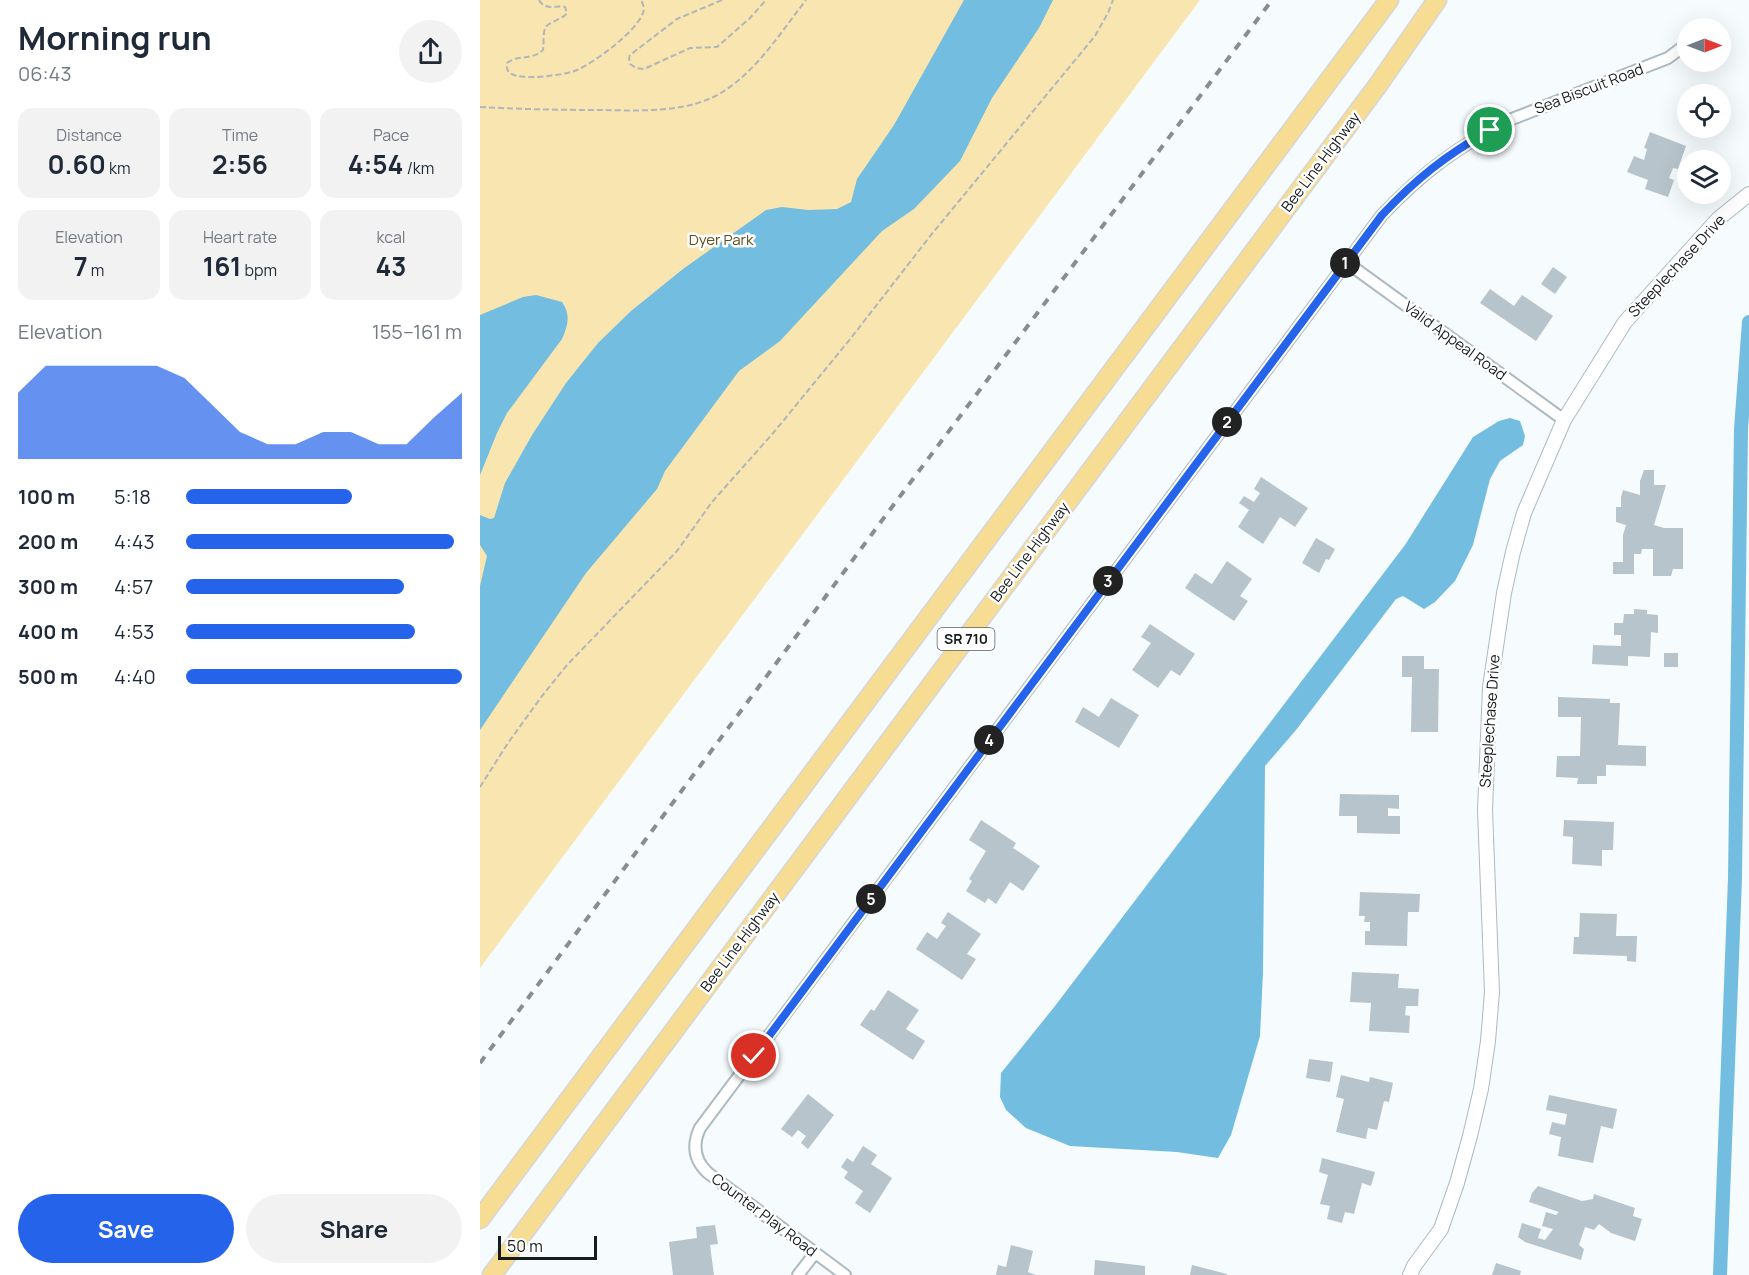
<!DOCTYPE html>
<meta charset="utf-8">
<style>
:root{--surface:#fff;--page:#f2f2f3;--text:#1f2937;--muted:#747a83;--accent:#2563eb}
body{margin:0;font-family:Manrope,sans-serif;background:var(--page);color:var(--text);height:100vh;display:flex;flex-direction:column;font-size:22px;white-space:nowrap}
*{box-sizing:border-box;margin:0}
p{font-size:20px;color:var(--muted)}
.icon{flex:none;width:33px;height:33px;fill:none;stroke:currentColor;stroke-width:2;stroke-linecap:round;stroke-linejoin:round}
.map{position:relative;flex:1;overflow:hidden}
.sheet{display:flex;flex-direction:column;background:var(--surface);width:480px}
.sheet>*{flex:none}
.needle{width:39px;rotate:90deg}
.fabs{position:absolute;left:1197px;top:18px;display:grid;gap:12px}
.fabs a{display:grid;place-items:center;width:54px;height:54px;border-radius:50%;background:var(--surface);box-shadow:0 6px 24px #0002;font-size:30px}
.scale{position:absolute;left:18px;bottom:15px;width:99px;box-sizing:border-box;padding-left:6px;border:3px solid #161b1e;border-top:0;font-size:16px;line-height:21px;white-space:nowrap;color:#161b1e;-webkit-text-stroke:4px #fff;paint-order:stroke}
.pin{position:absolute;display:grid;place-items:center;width:51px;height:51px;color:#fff;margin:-26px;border:3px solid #fff;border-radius:50%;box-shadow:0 2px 6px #0007}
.km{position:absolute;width:30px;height:30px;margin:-15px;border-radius:50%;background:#222;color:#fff;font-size:16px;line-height:30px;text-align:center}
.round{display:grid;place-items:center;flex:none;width:63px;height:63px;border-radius:32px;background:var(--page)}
.summary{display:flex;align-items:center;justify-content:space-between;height:102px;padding:0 18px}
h1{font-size:33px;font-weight:700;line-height:45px}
.metrics{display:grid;grid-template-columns:repeat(3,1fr);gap:9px;height:102px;padding:6px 18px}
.metrics div{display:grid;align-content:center;border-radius:15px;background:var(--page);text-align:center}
.metrics b{font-size:26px;font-weight:700}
.metrics small{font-size:16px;font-weight:400}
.metrics p{font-size:16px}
.chart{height:168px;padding:12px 18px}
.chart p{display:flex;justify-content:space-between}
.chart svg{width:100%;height:108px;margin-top:6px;fill:var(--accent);opacity:.7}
.primary-button{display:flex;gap:12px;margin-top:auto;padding:12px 18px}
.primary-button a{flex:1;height:69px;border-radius:36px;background:var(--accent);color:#fff;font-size:24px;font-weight:700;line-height:69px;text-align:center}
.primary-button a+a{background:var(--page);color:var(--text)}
ul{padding:0 18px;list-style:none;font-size:20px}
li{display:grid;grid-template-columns:96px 72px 1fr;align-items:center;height:45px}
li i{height:15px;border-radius:8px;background:var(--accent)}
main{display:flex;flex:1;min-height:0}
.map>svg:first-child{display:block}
</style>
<main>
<section class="sheet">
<div class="summary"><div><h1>Morning run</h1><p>06:43</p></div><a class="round"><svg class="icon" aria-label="share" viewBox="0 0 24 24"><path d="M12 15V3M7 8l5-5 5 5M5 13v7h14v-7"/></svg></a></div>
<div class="metrics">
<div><p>Distance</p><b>0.60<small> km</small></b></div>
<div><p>Time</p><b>2:56</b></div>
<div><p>Pace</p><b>4:54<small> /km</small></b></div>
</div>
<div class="metrics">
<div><p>Elevation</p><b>7<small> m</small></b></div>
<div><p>Heart rate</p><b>161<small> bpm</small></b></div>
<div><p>kcal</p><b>43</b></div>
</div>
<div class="chart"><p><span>Elevation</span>155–161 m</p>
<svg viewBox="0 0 160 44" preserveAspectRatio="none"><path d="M0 44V17L10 6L20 6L30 6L40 6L50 6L60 11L70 22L80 33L90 38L100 38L110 33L120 33L130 38L140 38L150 27L160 17V44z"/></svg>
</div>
<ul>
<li><b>100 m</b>5:18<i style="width:60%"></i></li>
<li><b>200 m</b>4:43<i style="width:97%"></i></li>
<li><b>300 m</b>4:57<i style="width:79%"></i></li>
<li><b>400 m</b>4:53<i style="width:83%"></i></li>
<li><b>500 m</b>4:40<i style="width:100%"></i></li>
</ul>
<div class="primary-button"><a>Save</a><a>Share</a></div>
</section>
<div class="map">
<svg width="1269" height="1275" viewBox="0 0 1269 1275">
<rect width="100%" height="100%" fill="#f6fbfe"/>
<path fill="#f8e5b0" d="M 0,0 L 720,0 L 0,968 Z"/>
<path fill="#72bde0" d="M 484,0 L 573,0 L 559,28 L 512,98 L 480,161 L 434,209 L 402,231 L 300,341 L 259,371 L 185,471 L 177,489 L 106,573 L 0,730 L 0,586 L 7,556 L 0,545 L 0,515 L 10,519 L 14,518 L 25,483 L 52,435 L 86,383 L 118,343 L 151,311 L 203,269 L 286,210 L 302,207 L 328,210 L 357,209 L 371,202 L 377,179 L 414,125 Z
M 56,295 L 82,302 C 91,315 88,325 82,339 L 27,413 L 17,433 L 0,475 L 0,315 L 43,297 Z
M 1030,418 L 1040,421 L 1045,436 L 1043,445 L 1020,461 L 1010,479 L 993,545 L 975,581 L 955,602 L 944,609 L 923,596 L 916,599 L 816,730 L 785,766 L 783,972 L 780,1036 L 751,1135 L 738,1158 L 697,1152 L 590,1146 L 546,1128 L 526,1110 L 520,1097 L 521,1073 L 575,1006 L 925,545 L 993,437 L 1019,421 Z"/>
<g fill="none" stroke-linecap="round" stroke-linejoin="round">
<path stroke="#72bde0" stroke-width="14" d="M 1240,1275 L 1255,878 L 1261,429 L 1269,322"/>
</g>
<path fill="#b7c4cb" d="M 1170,132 L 1206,146 L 1198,169 L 1193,168 L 1189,178 L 1194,180 L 1188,197 L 1165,189 L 1168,180 L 1147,172 L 1154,156 L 1164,160 L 1167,149 L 1164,148 Z
M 1073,267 L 1087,277 L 1075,294 L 1061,284 Z
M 1010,289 L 1034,306 L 1042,295 L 1073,316 L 1056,341 L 1000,303 Z
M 1164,470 L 1174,470 L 1174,485 L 1186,485 L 1174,525 L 1184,528 L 1203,528 L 1203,569 L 1193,569 L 1191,576 L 1173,576 L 1173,549 L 1162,549 L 1161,554 L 1154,554 L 1154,574 L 1133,574 L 1133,562 L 1143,562 L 1143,535 L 1146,525 L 1136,522 L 1136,507 L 1141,507 L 1141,497 L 1143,490 L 1160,495 L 1160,481 Z
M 781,477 L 828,508 L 815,527 L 800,517 L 783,544 L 758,527 L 769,510 L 759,503 L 764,496 L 774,502 L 780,493 L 774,489 Z
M 836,538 L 855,549 L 849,560 L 846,559 L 839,573 L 822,563 Z
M 747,561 L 772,579 L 760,596 L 768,601 L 754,621 L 705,588 L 715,573 L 732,584 Z
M 1154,609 L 1167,610 L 1167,614 L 1178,615 L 1178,633 L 1171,632 L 1170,657 L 1148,656 L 1148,666 L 1112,664 L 1113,645 L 1141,646 L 1141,635 L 1134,635 L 1134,623 L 1143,623 L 1144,614 L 1154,614 Z
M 670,624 L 715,654 L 700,676 L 691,670 L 678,688 L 652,670 L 671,643 L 661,637 Z
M 1184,653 L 1198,653 L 1198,667 L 1184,667 Z
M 922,656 L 944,656 L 944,669 L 959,669 L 958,732 L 931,732 L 932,677 L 922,677 Z
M 1078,697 L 1130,699 L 1130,703 L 1140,703 L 1138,745 L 1166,746 L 1166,766 L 1126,765 L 1126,776 L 1117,776 L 1117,784 L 1097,784 L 1098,778 L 1076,777 L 1077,756 L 1100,756 L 1101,717 L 1078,717 Z
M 631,698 L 659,715 L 639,748 L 595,722 L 603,707 L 619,717 Z
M 860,794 L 919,795 L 919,809 L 908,808 L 908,816 L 920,816 L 920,834 L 877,833 L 877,816 L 859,816 Z
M 501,820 L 536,843 L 533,848 L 560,866 L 543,891 L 530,882 L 516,904 L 508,898 L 505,903 L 486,891 L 492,881 L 489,879 L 506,851 L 489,840 Z
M 1084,820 L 1134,822 L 1133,850 L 1122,850 L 1122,866 L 1092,864 L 1093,837 L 1083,836 Z
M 880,892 L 940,894 L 939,912 L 928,912 L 927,946 L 885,945 L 885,931 L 890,931 L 890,922 L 884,922 L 885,916 L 879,916 Z
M 468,912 L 501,934 L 487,954 L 496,959 L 482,980 L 436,949 L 447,932 L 457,939 L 466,926 L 461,923 Z
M 1100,913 L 1137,914 L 1136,936 L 1157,936 L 1156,962 L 1147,961 L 1147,956 L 1093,954 L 1094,937 L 1099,937 Z
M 872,972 L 919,974 L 918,988 L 939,989 L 938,1006 L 926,1006 L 925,1015 L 930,1016 L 929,1033 L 889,1031 L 891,1003 L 870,1002 Z
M 408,990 L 439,1010 L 426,1029 L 445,1041 L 433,1060 L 380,1025 L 391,1009 L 394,1011 Z
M 829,1059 L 853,1062 L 850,1082 L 826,1078 Z
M 861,1075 L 889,1082 L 890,1077 L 913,1083 L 909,1102 L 904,1101 L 897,1130 L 888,1128 L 886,1139 L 856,1132 L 864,1099 L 856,1097 Z
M 328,1094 L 354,1115 L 328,1149 L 321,1143 L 326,1136 L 318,1130 L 312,1137 L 301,1129 Z
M 1069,1095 L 1137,1109 L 1133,1129 L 1121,1126 L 1113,1163 L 1078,1156 L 1081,1137 L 1069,1134 L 1072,1122 L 1085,1125 L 1087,1114 L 1066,1110 Z
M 383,1146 L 397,1155 L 391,1164 L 412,1178 L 390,1213 L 375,1203 L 383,1191 L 364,1178 L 368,1172 L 361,1167 L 367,1158 L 373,1162 Z
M 842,1158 L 895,1172 L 891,1186 L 882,1183 L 874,1214 L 865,1212 L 862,1223 L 847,1219 L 850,1206 L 840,1204 L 848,1175 L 839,1172 Z
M 1058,1186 L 1102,1201 L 1113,1199 L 1114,1194 L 1155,1208 L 1153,1216 L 1162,1219 L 1155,1241 L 1131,1233 L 1119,1224 L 1114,1230 L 1105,1227 L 1099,1245 L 1104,1249 L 1101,1260 L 1045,1242 L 1038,1237 L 1042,1223 L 1061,1229 L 1058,1238 L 1065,1240 L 1073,1229 L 1062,1226 L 1066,1212 L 1076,1215 L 1079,1212 L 1049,1202 L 1052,1193 Z
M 235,1225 L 238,1244 L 230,1245 L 234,1275 L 193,1275 L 189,1242 L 217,1238 L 216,1227 Z
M 531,1245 L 553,1251 L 548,1272 L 556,1275 L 516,1275 L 518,1265 L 526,1267 Z
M 615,1260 L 665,1266 L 665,1275 L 614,1275 Z
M 1016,1263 L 1041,1271 L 1040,1275 L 1012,1275 Z
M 712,1265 L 747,1274 L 747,1275 L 710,1275 Z"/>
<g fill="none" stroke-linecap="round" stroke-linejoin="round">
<g stroke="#adbac1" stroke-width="14">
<path id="minor" d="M 866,262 L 1084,420
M 318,1275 L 335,1253
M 365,1275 L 228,1173 C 214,1160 212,1145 220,1128 L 902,215 C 942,173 979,145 1032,119 L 1188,58 L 1208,43"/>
</g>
<g stroke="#adbac1" stroke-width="16">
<path id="tertiary" d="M 930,1275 L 934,1266 L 961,1229 L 977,1183 L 990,1136 L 1001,1089 L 1008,1041 L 1012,992 L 1005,810 L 1010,687 L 1024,593 L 1033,552 L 1044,513 L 1084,420 L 1145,322 L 1238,219 L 1269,194"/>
</g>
<g stroke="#d5d6d6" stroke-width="21">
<path id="trunk" d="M 0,1219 L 909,0
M 12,1275 L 898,85 L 957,0"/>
</g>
<path stroke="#b1b6b9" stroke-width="2" stroke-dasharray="6 3" stroke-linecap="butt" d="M 59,0 C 65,11 75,5 85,7 L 87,13 C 82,20 69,21 65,28 C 63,34 64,43 63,50 C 51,61 39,54 27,63 C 27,67 26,69 29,72 C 37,82 86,75 97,70 C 115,62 156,32 163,13 C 165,8 163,4 161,0
M 242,0 L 197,19 L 150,55 L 149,58 L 150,64 L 156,68 L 164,69 L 210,48 L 237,47 L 270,18 L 286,0
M 0,107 C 38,109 76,110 114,110 C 156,110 207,115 244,91 C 278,69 301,32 326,0
M 0,787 L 28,743 L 62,696 L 87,665 L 197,551 L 232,502 L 294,432 L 371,338 L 451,235 L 615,36 L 628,13 L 633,0"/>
<use href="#minor" stroke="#fff" stroke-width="10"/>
<use href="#tertiary" stroke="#fff" stroke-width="14"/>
<use href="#trunk" stroke="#f7dc93" stroke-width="18"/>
<path stroke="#888d90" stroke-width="4" stroke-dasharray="8 8" stroke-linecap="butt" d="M 0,1063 L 409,511 L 792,0"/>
</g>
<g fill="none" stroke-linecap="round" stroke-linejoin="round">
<g stroke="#fff" stroke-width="12">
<path id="route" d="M 274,1056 L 902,215 C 937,178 965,156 1010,130"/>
</g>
<use href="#route" stroke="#2563eb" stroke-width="8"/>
</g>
<g text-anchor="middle" stroke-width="5" stroke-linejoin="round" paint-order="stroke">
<rect fill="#fff" stroke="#5c5f62" stroke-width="1.5" x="457.5" y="628" width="57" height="22" rx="4.5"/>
<g font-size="14" font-weight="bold" fill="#161b1e">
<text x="486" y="644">SR 710</text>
</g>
<g font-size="15" fill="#161b1e" stroke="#fff">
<text transform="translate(1109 89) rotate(-21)" y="5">Sea Biscuit Road</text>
<text transform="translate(841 162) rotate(-53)" y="5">Bee Line Highway</text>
<text transform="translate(1197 266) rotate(-47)" y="5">Steeplechase Drive</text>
<text transform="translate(975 341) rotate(36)" y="5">Valid Appeal Road</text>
<text transform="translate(550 552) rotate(-53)" y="5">Bee Line Highway</text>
<text transform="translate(1010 721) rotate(-86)" y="5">Steeplechase Drive</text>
<text transform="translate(260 942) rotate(-53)" y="5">Bee Line Highway</text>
<text transform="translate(284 1215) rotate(37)" y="5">Counter Play Road</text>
</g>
<g font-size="15" fill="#604f1c" stroke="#fff">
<text x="241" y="245">Dyer Park</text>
</g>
</g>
</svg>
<div class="fabs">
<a><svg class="needle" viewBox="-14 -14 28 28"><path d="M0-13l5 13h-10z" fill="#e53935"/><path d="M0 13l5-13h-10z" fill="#747a83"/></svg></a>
<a><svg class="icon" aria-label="locate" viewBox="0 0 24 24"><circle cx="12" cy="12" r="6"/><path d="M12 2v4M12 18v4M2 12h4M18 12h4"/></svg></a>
<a><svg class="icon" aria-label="layers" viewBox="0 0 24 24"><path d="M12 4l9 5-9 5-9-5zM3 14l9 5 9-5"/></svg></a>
</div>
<div class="scale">50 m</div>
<div class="pin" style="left:1010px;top:130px;background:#1e9e55"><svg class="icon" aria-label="arrive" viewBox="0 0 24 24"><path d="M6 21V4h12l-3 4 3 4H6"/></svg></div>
<div class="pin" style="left:274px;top:1056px;background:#d93025"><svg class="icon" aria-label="check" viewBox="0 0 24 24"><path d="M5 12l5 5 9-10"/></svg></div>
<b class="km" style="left:865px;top:263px">1</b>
<b class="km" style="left:747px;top:422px">2</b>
<b class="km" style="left:628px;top:581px">3</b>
<b class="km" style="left:509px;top:740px">4</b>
<b class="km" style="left:391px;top:899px">5</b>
</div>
</main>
